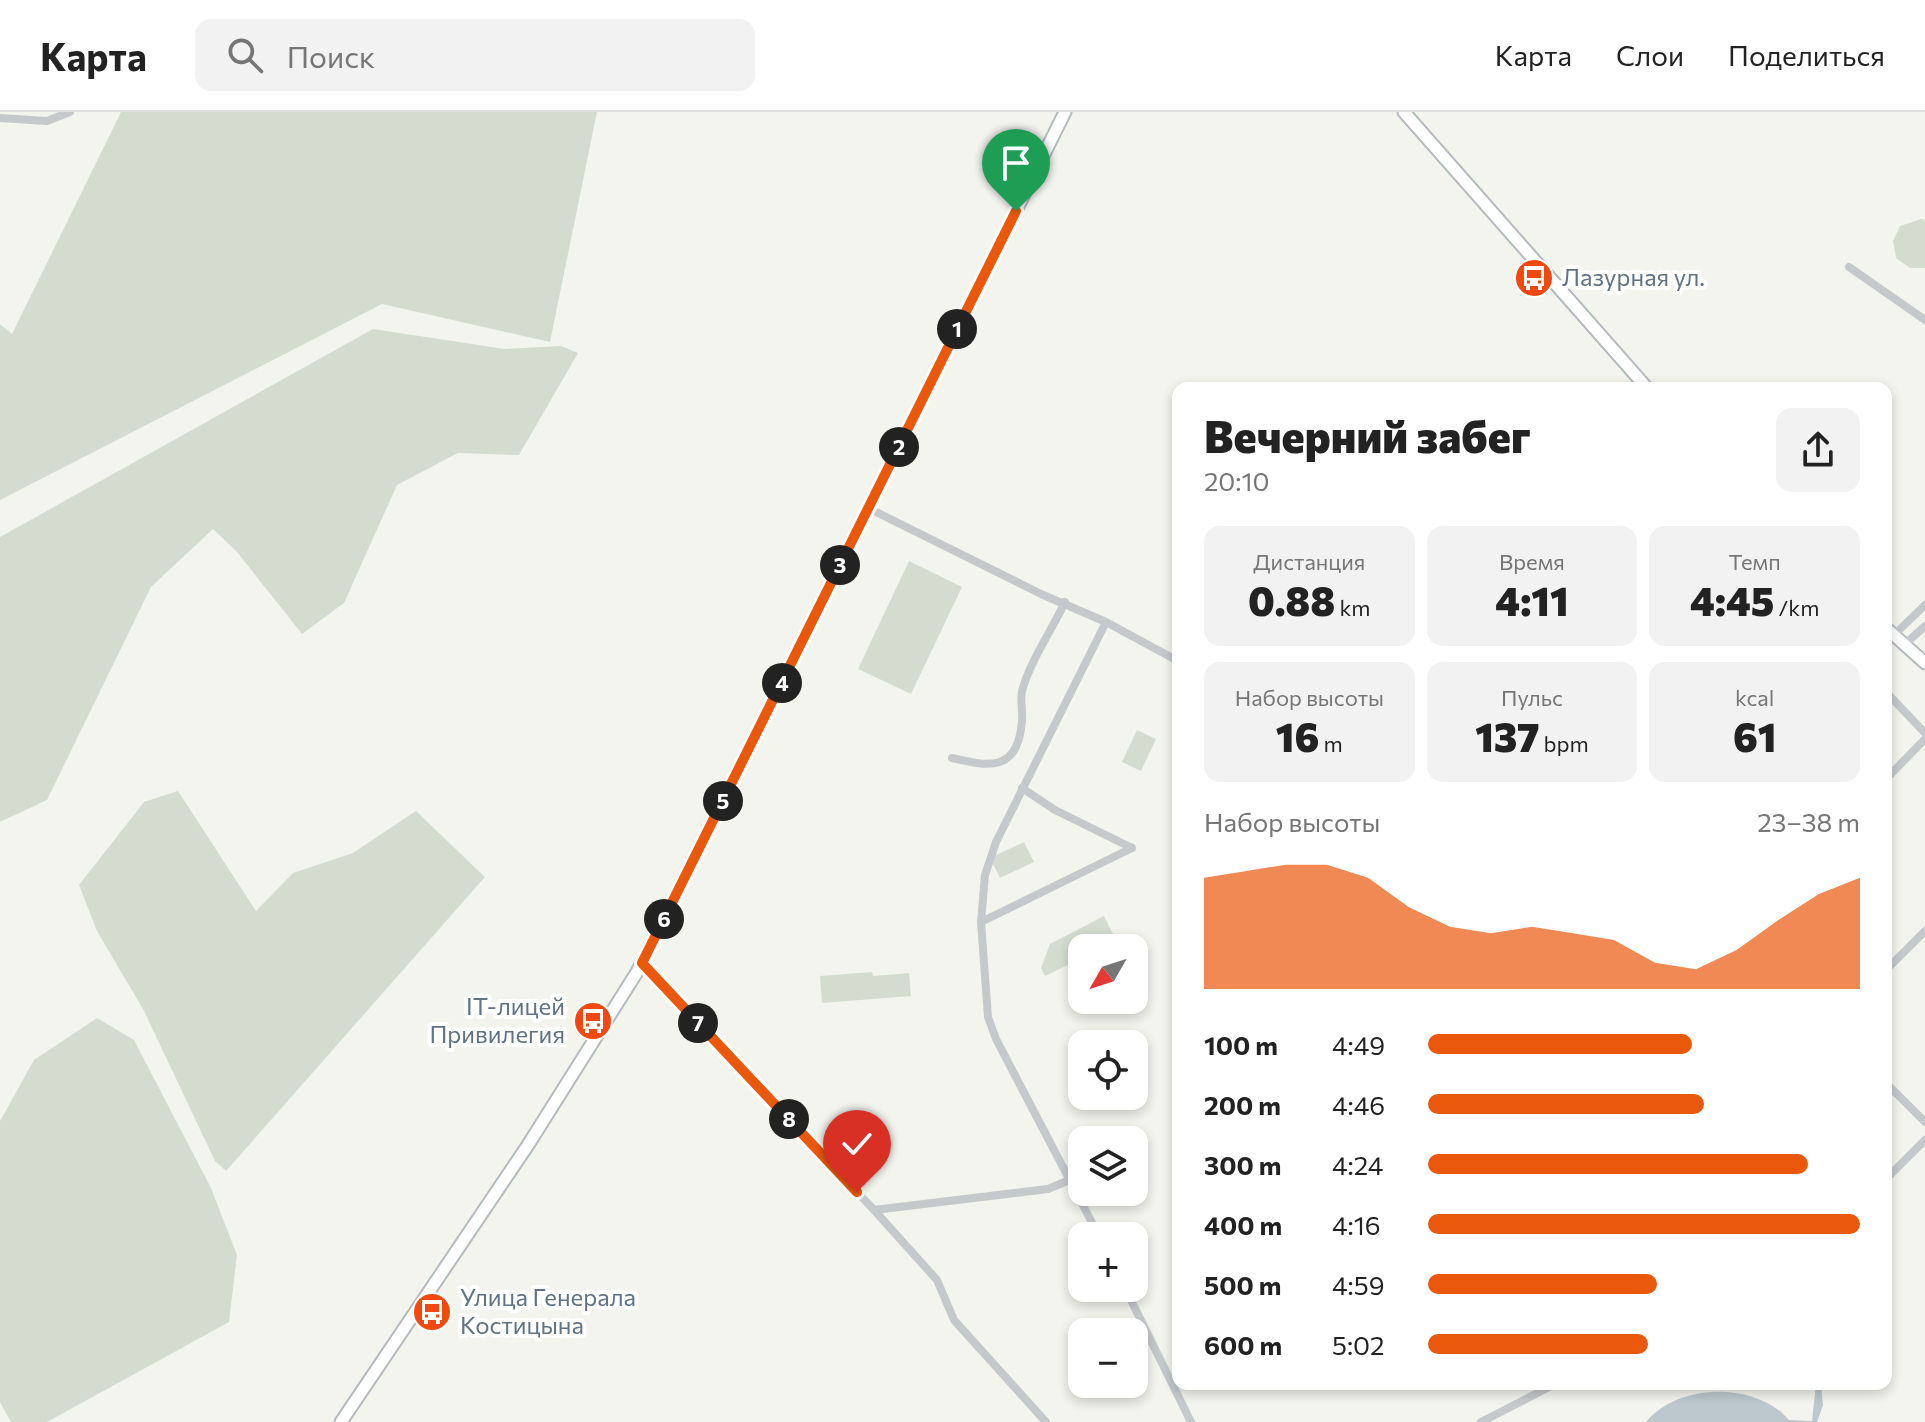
<!DOCTYPE html>
<html lang="ru">
<meta charset="utf-8">
<style>
:root{--surface:#fff;--page:#f2f2f2;--text:#222;--muted:#767676;--line:#e0e0e0;--accent:#ea580c}
body{margin:0;font-family:Commissioner,sans-serif;background:var(--page);color:var(--text);height:100vh;display:flex;flex-direction:column;font-size:30px;white-space:nowrap}
*{box-sizing:border-box;margin:0}
p{font-size:26px;color:var(--muted)}
.icon{flex:none;width:44px;height:44px;fill:none;stroke:currentColor;stroke-width:2;stroke-linecap:round;stroke-linejoin:round}
.map{position:relative;flex:1;overflow:hidden}
.sheet{position:absolute;left:1172px;top:270px;width:720px;height:1008px;display:flex;flex-direction:column;background:var(--surface);border-radius:16px;box-shadow:0 4px 12px #0003}
.sheet>*{flex:none}
.needle{width:52px;rotate:231deg}
.fabs{position:absolute;left:1068px;top:822px;display:grid;gap:16px}
.fabs a{display:grid;place-items:center;width:80px;height:80px;border-radius:16px;background:var(--surface);box-shadow:0 4px 12px #0003;font-size:40px}
.pin{position:absolute;display:grid;place-items:center;width:68px;height:68px;color:#fff;margin:-82px -34px;border-radius:50% 50% 50% 0;rotate:-45deg;box-shadow:0 0 8px #0007}
.pin .icon{rotate:45deg}
.km{position:absolute;width:40px;height:40px;margin:-20px;border-radius:50%;background:#222;color:#fff;font-size:22px;line-height:40px;text-align:center}
.round{display:grid;place-items:center;flex:none;width:84px;height:84px;border-radius:16px;background:var(--page)}
.headline{display:flex;align-items:center;justify-content:space-between;height:136px;padding:0 32px}
h1{font-size:44px;font-weight:800;line-height:60px}
.figures{display:grid;grid-template-columns:repeat(3,1fr);gap:12px;height:136px;padding:8px 32px}
.figures div{display:grid;align-content:center;border-radius:16px;background:var(--page);text-align:center}
.figures b{font-size:40px;font-weight:800}
.figures small{font-size:22px;font-weight:400}
.figures p{font-size:22px}
.chart{height:224px;padding:16px 32px}
.chart p{display:flex;justify-content:space-between}
.chart svg{width:100%;height:144px;margin-top:8px;fill:var(--accent);opacity:.7}
ul{padding:0 32px;list-style:none;font-size:26px}
li{display:grid;grid-template-columns:128px 96px 1fr;align-items:center;height:60px}
li i{height:20px;border-radius:10px;background:var(--accent)}
header{display:flex;align-items:center;gap:48px;box-sizing:border-box;height:112px;padding:0 40px;background:var(--surface);border-bottom:2px solid var(--line)}
header strong{font-size:38px}
nav{display:flex;gap:44px;margin-inline-start:auto;font-size:28px}
.search{width:560px;height:72px;background:var(--page);display:flex;align-items:center;gap:20px;box-sizing:border-box;padding:0 28px;border-radius:16px;color:var(--muted);font-size:30px}
.map>svg:first-child{display:block}
</style>
<header>
<strong>Карта</strong>
<div class="search"><svg class="icon" aria-label="search" viewBox="0 0 24 24"><circle cx="10" cy="10" r="6"/><path d="M15 15l6 6"/></svg>Поиск</div>
<nav><a>Карта</a><a>Слои</a><a>Поделиться</a></nav>
</header>
<div class="map">
<svg width="1925" height="1310" viewBox="0 0 1925 1310">
<rect width="100%" height="100%" fill="#f4f4ef"/>
<path fill="#d4dcd0" d="M 121,0 L 597,0 L 550,230 L 382,192 L 0,388 L 0,212 L 12,222 Z
M 1921,107 L 1925,108 L 1925,156 L 1910,156 L 1896,146 L 1893,129 L 1900,114 Z
M 373,217 L 505,237 L 561,234 L 578,241 L 519,343 L 458,341 L 397,373 L 344,491 L 302,522 L 237,440 L 213,417 L 151,475 L 47,688 L 0,710 L 0,425 Z
M 909,449 L 962,475 L 911,582 L 858,557 Z
M 1137,618 L 1156,627 L 1141,659 L 1122,650 Z
M 178,679 L 256,799 L 293,761 L 353,741 L 416,699 L 485,765 L 226,1059 L 215,1049 L 144,899 L 97,819 L 79,773 L 144,690 Z
M 1024,730 L 1034,750 L 1000,766 L 990,746 Z
M 1104,804 L 1116,828 L 1101,836 L 1082,836 L 1082,846 L 1045,864 L 1041,856 L 1050,832 Z
M 872,860 L 873,864 L 909,861 L 911,884 L 822,891 L 820,864 Z
M 97,906 L 134,928 L 211,1076 L 237,1143 L 229,1210 L 47,1310 L 11,1310 L 0,1290 L 0,1009 L 34,948 Z"/>
<path fill="#bcc8cd" d="M 1816,1272 L 1821,1272 L 1823,1293 L 1817,1310 L 1646,1310 C 1679,1270 1757,1270 1789,1308 L 1812,1309 Z"/>
<g fill="none" stroke-linecap="round" stroke-linejoin="round">
<g stroke="#b5babf" stroke-width="15">
<path id="secondary" d="M 1404,0 L 1647,276
M 1886,516 L 1925,551
M 341,1310 L 528,1033 L 637,860 L 1065,0"/>
</g>
<path stroke="#c6c9cc" stroke-width="8" d="M 0,6 L 47,9 L 70,0
M 1849,155 L 1925,208
M 868,396 L 1041,482 L 1106,510
M 1894,523 L 1925,493
M 1905,532 L 1925,514
M 1886,580 L 1925,621
M 952,646 C 990,655 1018,660 1022,609 C 1023,600 1020,588 1022,579 C 1030,549 1052,518 1065,490
M 1886,667 L 1925,627
M 1022,676 L 1055,698 L 1132,736
M 981,810 L 1132,736
M 642,851 L 874,1098 L 1048,1077 L 1072,1067
M 1886,858 L 1925,819
M 1886,971 L 1925,1010
M 1886,1067 L 1925,1028
M 874,1098 L 937,1168 L 954,1208 L 1046,1310
M 1099,1124 L 996,927 L 988,905 L 981,810 L 985,763 L 996,730 L 1106,510 L 1178,549
M 1125,1176 L 1191,1310
M 1481,1310 L 1555,1272"/>
<use href="#secondary" stroke="#fff" stroke-width="11"/>
</g>
<g fill="none" stroke-linecap="round" stroke-linejoin="round">
<g stroke="#fff" stroke-width="16">
<path id="route" d="M 857,1080 L 642,851 L 1016,99"/>
</g>
<use href="#route" stroke="#ea580c" stroke-width="10"/>
</g>
<defs>
<g id="bus-disc" transform="scale(2)"><circle r="9.5" fill="#f34810" stroke="#fff"/><path d="M-5-6H5V4H4V6H2V4H-2V6H-4V4H-5ZM-3.5-4V0h7V-4ZM-3.5 1.2v1.5H-2V1.2ZM2 1.2v1.5H3.5V1.2Z" fill="#fff"/></g>
</defs>
<g fill-rule="evenodd">
<use href="#bus-disc" x="1534" y="166"/>
<use href="#bus-disc" x="593" y="909"/>
<use href="#bus-disc" x="432" y="1200"/>
</g>
<g text-anchor="middle" stroke-width="8" stroke-linejoin="round" paint-order="stroke">
<g font-size="24" fill="#607383" stroke="#fff" text-anchor="start">
<text x="1562" y="174">Лазурная ул.</text>
<text x="565" y="903" text-anchor="end">IT-лицей<tspan x="565" dy="28">Привилегия</tspan></text>
<text x="460" y="1194">Улица Генерала<tspan x="460" dy="28">Костицына</tspan></text>
</g>
</g>
</svg>
<div class="fabs">
<a><svg class="needle" viewBox="-14 -14 28 28"><path d="M0-13l5 13h-10z" fill="#e53935"/><path d="M0 13l5-13h-10z" fill="#767676"/></svg></a>
<a><svg class="icon" aria-label="locate" viewBox="0 0 24 24"><circle cx="12" cy="12" r="6"/><path d="M12 2v4M12 18v4M2 12h4M18 12h4"/></svg></a>
<a><svg class="icon" aria-label="layers" viewBox="0 0 24 24"><path d="M12 4l9 5-9 5-9-5zM3 14l9 5 9-5"/></svg></a>
<a>+</a>
<a>−</a>
</div>
<div class="pin" style="left:1016px;top:99px;background:#1e9e55"><svg class="icon" aria-label="arrive" viewBox="0 0 24 24"><path d="M6 21V4h12l-3 4 3 4H6"/></svg></div>
<div class="pin" style="left:857px;top:1080px;background:#d93025"><svg class="icon" aria-label="check" viewBox="0 0 24 24"><path d="M5 12l5 5 9-10"/></svg></div>
<b class="km" style="left:957px;top:217px">1</b>
<b class="km" style="left:899px;top:335px">2</b>
<b class="km" style="left:840px;top:453px">3</b>
<b class="km" style="left:782px;top:571px">4</b>
<b class="km" style="left:723px;top:689px">5</b>
<b class="km" style="left:664px;top:807px">6</b>
<b class="km" style="left:698px;top:911px">7</b>
<b class="km" style="left:789px;top:1007px">8</b>
<section class="sheet">
<div class="headline"><div><h1>Вечерний забег</h1><p>20:10</p></div><a class="round"><svg class="icon" aria-label="share" viewBox="0 0 24 24"><path d="M12 15V3M7 8l5-5 5 5M5 13v7h14v-7"/></svg></a></div>
<div class="figures">
<div><p>Дистанция</p><b>0.88<small> km</small></b></div>
<div><p>Время</p><b>4:11</b></div>
<div><p>Темп</p><b>4:45<small> /km</small></b></div>
</div>
<div class="figures">
<div><p>Набор высоты</p><b>16<small> m</small></b></div>
<div><p>Пульс</p><b>137<small> bpm</small></b></div>
<div><p>kcal</p><b>61</b></div>
</div>
<div class="chart"><p><span>Набор высоты</span>23–38 m</p>
<svg viewBox="0 0 160 44" preserveAspectRatio="none"><path d="M0 44V10L10 8L20 6L30 6L40 10L50 19L60 25L70 27L80 25L90 27L100 29L110 36L120 38L130 32L140 23L150 15L160 10V44z"/></svg>
</div>
<ul>
<li><b>100 m</b>4:49<i style="width:61%"></i></li>
<li><b>200 m</b>4:46<i style="width:64%"></i></li>
<li><b>300 m</b>4:24<i style="width:88%"></i></li>
<li><b>400 m</b>4:16<i style="width:100%"></i></li>
<li><b>500 m</b>4:59<i style="width:53%"></i></li>
<li><b>600 m</b>5:02<i style="width:51%"></i></li>
</ul>
</section>
</div>
